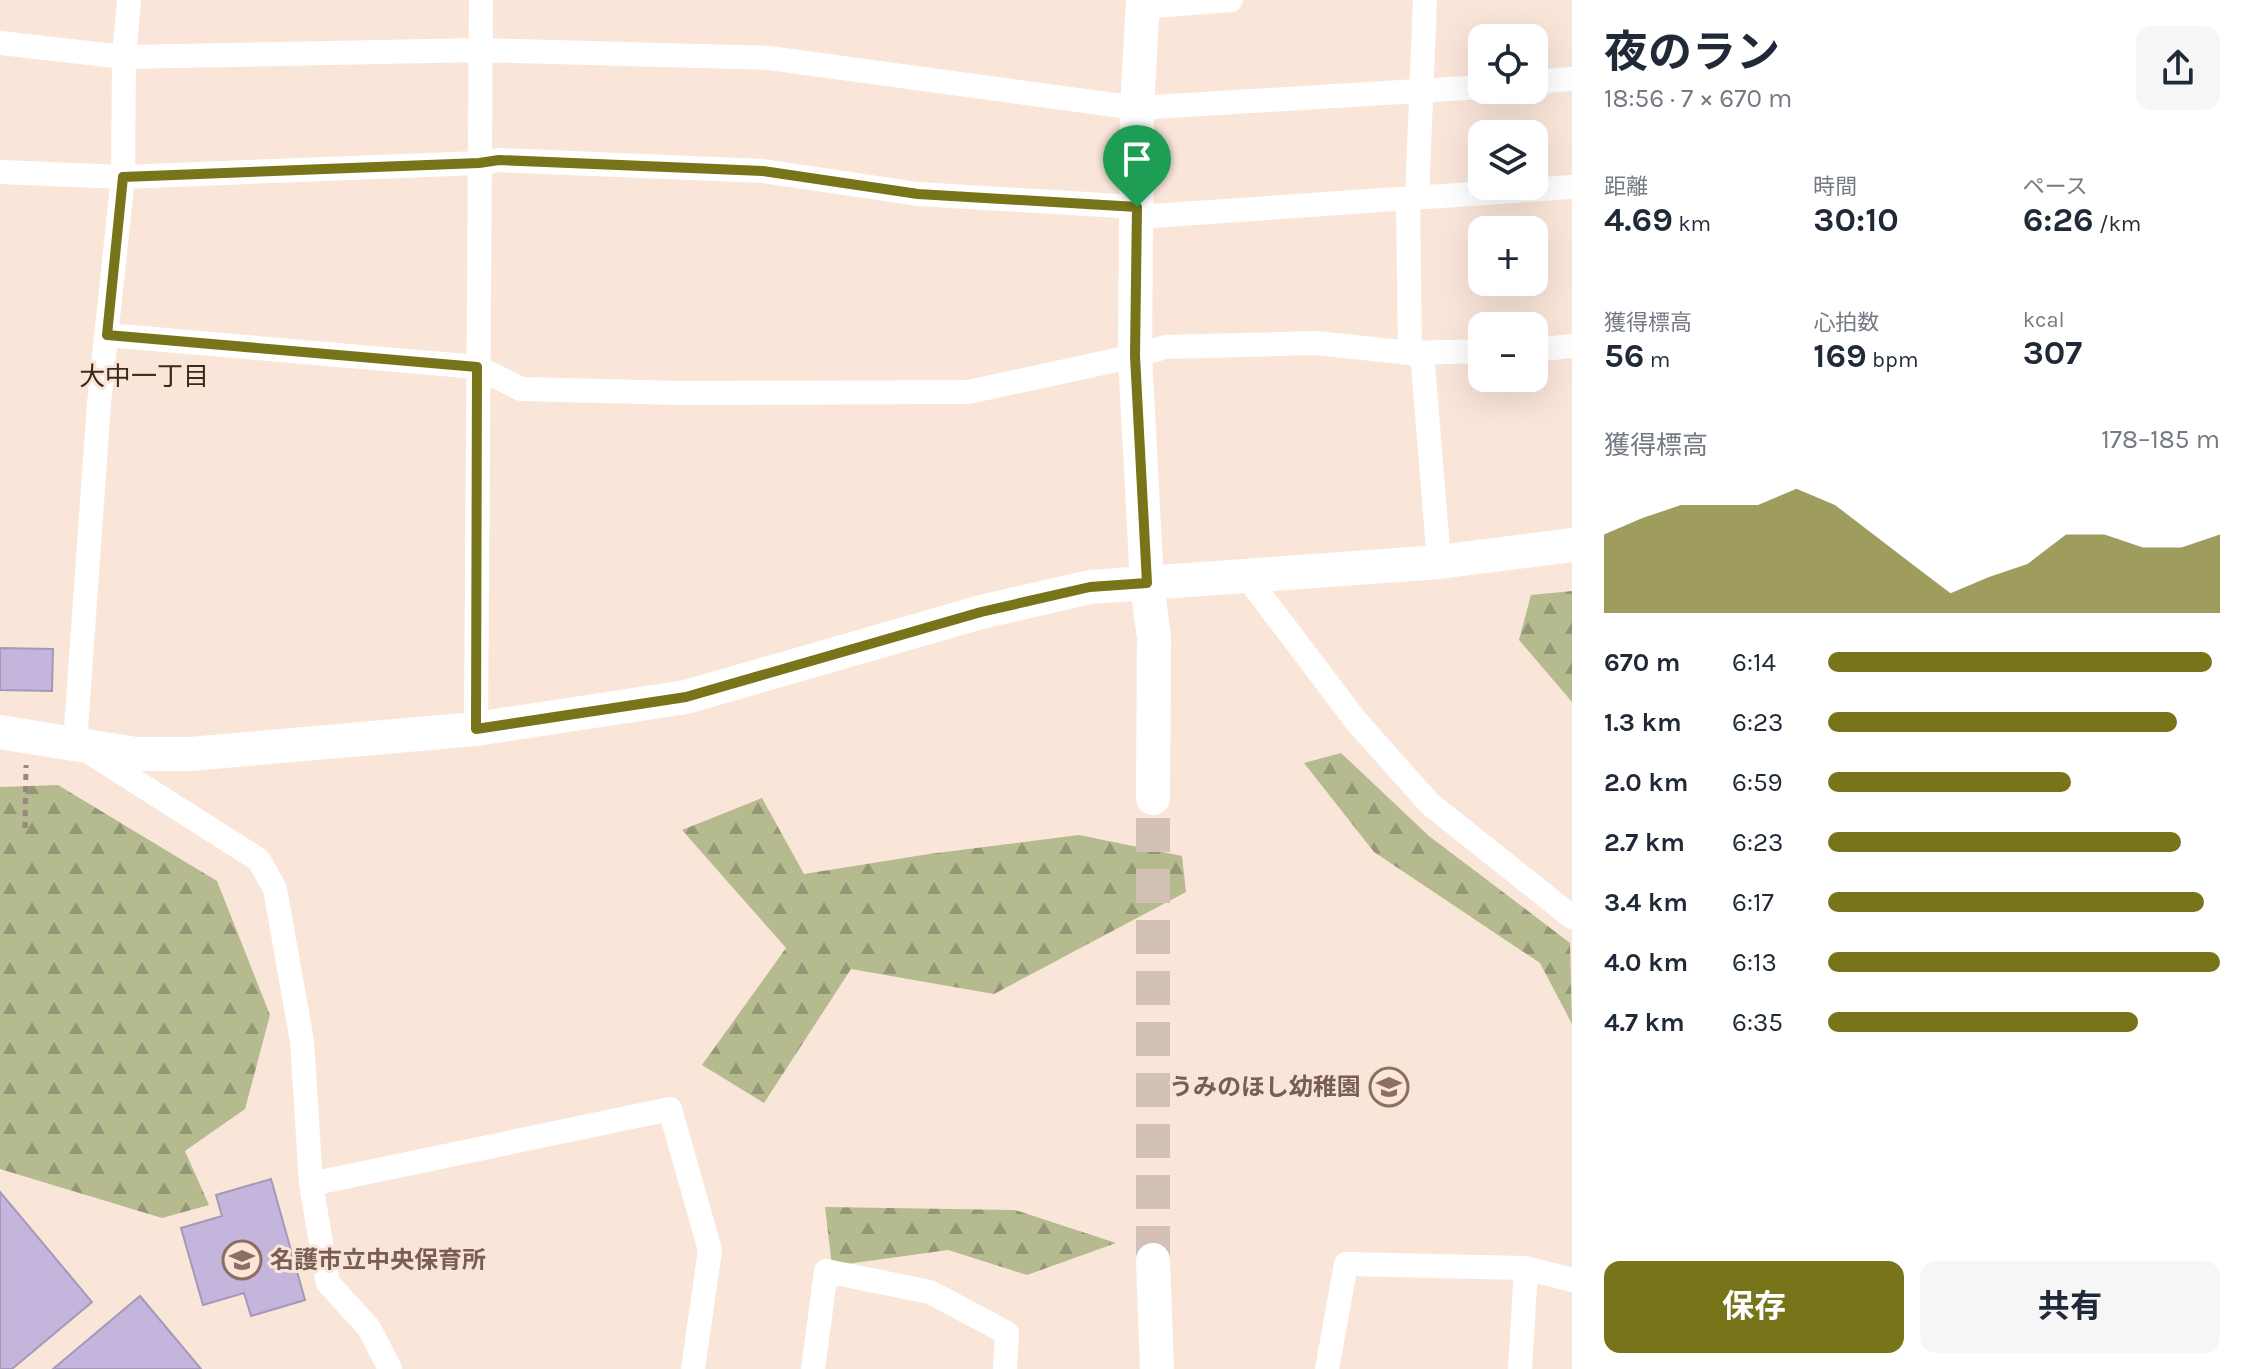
<!DOCTYPE html>
<html lang="ja">
<meta charset="utf-8">
<style>
:root{--surface:#fff;--page:#f6f6f7;--text:#1f2937;--muted:#747a83;--accent:#777419}
body{margin:0;font-family:Karla,"Noto Sans JP",sans-serif;background:var(--page);color:var(--text);height:100vh;display:flex;flex-direction:column;font-size:30px;white-space:nowrap}
*{box-sizing:border-box;margin:0}
p{font-size:26px;color:var(--muted)}
.icon{flex:none;width:44px;height:44px;fill:none;stroke:currentColor;stroke-width:2;stroke-linecap:round;stroke-linejoin:round}
.map{position:relative;flex:1;overflow:hidden}
.side{display:flex;flex-direction:column;background:var(--surface);width:680px}
.side>*{flex:none}
.controls{position:absolute;left:1468px;top:24px;display:grid;gap:16px}
.controls a{display:grid;place-items:center;width:80px;height:80px;border-radius:16px;background:var(--surface);box-shadow:0 8px 32px #0002;font-size:40px}
.pin{position:absolute;display:grid;place-items:center;width:68px;height:68px;color:#fff;margin:-82px -34px;border-radius:50% 50% 50% 0;rotate:-45deg;box-shadow:0 0 8px #0007}
.pin .icon{rotate:45deg}
.round{display:grid;place-items:center;flex:none;width:84px;height:84px;border-radius:16px;background:var(--page)}
.summary{display:flex;align-items:center;justify-content:space-between;height:136px;padding:0 32px}
h1{font-size:44px;font-weight:700;line-height:60px}
.figures{display:grid;grid-template-columns:repeat(3,1fr);gap:12px;height:136px;padding:8px 32px}
.figures div{display:grid;align-content:center}
.figures b{font-size:34px;font-weight:700}
.figures small{font-size:22px;font-weight:400}
.figures p{font-size:22px}
.chart{height:224px;padding:16px 32px}
.chart p{display:flex;justify-content:space-between}
.chart svg{width:100%;height:144px;margin-top:8px;fill:var(--accent);opacity:.7}
.cta{display:flex;gap:16px;margin-top:auto;padding:16px 32px}
.cta a{flex:1;height:92px;border-radius:16px;background:var(--accent);color:#fff;font-size:32px;font-weight:700;line-height:92px;text-align:center}
.cta a+a{background:var(--page);color:var(--text)}
ul{padding:0 32px;list-style:none;font-size:26px}
li{display:grid;grid-template-columns:128px 96px 1fr;align-items:center;height:60px}
li i{height:20px;border-radius:10px;background:var(--accent)}
main{display:flex;flex:1;min-height:0}
.map>svg:first-child{display:block}
</style>
<main>
<div class="map">
<svg width="1572" height="1369" viewBox="0 0 1572 1369">
<defs>
<pattern id="forest-firs" width="22" height="20" patternUnits="userSpaceOnUse" patternTransform="scale(2)"><rect width="22" height="20" fill="#b5ba8f"/><path d="M5 1l3.5 6h-7zM16 11l3.5 6h-7z" fill="#949775"/></pattern>
</defs>
<rect width="100%" height="100%" fill="#fae6d9"/>
<path fill="url(#forest-firs)" d="M 1572,591 L 1572,702 L 1519,640 L 1531,595 Z
M 1341,753 L 1429,836 L 1570,943 L 1572,1024 L 1540,963 L 1374,852 L 1304,763 Z
M 58,785 L 217,881 L 270,1015 L 245,1109 L 185,1151 L 209,1205 L 162,1218 L 0,1169 L 0,787 Z
M 762,798 L 804,874 L 929,854 L 1079,835 L 1182,856 L 1186,892 L 994,994 L 851,969 L 764,1103 L 702,1065 L 786,948 L 682,830 Z
M 825,1207 L 1015,1210 L 1116,1243 L 1027,1275 L 948,1250 L 832,1266 Z"/>
<path fill="#c4b5dd" stroke="#a598b8" stroke-width="2" d="M 0,648 L 53,649 L 52,691 L 0,690 Z
M 271,1179 L 305,1300 L 251,1316 L 244,1293 L 203,1305 L 181,1228 L 222,1216 L 216,1195 Z
M 0,1192 L 92,1302 L 12,1369 L 0,1369 Z
M 140,1296 L 201,1369 L 53,1369 Z"/>
<g fill="none" stroke-linecap="round" stroke-linejoin="round">
<path stroke="#d3c1b5" stroke-width="34" stroke-dasharray="34 17" stroke-linecap="butt" d="M 1153,1260 L 1153,798"/>
<path stroke="#99887e" stroke-width="5" stroke-dasharray="6 6" stroke-linecap="butt" d="M 25,828 L 26,765"/>
<path stroke="#fff" stroke-width="24" d="M 129,0 L 124,57 L 123,177 L 99,403 L 75,743 L 259,860 L 275,889 L 302,1041 L 311,1184 L 328,1283 L 369,1328 L 390,1369
M 1142,7 L 1231,0
M 0,43 L 124,57 L 480,50 L 769,58 L 1137,108 L 1482,87
M 1534,82 L 1572,79
M 0,172 L 123,177 L 479,163 L 499,160 L 763,171 L 918,194 L 1137,207
M 1408,198 L 1410,353
M 1417,198 L 1425,0
M 1137,217 L 1572,187
M 107,335 L 477,367 L 521,389 L 682,393 L 968,392 L 1135,356 L 1165,347 L 1317,343 L 1410,353 L 1482,351
M 1534,350 L 1572,346
M 1422,352 L 1439,562
M 1247,577 L 1356,721 L 1430,804 L 1572,917
M 476,729 L 481,0
M 311,1184 L 670,1109 L 710,1250 L 693,1369
M 813,1369 L 826,1271 L 930,1292 L 1007,1333 L 1005,1369
M 1327,1369 L 1346,1264 L 1526,1268 L 1572,1280
M 1520,1369 L 1526,1268"/>
<path stroke="#fff" stroke-width="34" d="M 1143,0 L 1137,108 L 1135,356 L 1147,583 L 1154,638 L 1153,798
M 0,732 L 136,754 L 190,754 L 476,729 L 686,697 L 981,612 L 1090,587 L 1439,562 L 1572,545
M 1153,1260 L 1157,1369"/>
</g>
<g fill="none" stroke-linecap="round" stroke-linejoin="round">
<g stroke="#fff" stroke-width="16">
<path id="route" d="M 499,160 L 763,171 L 918,194 L 1137,207 L 1135,356 L 1147,583 L 1090,587 L 981,612 L 686,697 L 476,729 L 477,367 L 107,335 L 123,177 L 479,163 Z"/>
</g>
<use href="#route" stroke="#777419" stroke-width="10"/>
</g>
<defs>
<g id="school-ring" transform="scale(2)"><circle r="9.5" fill="#fae6d9" stroke="#8d6e63" stroke-width="1.5"/><path d="M0-5L7-2L0 1L-7-2ZM-4 1L0 2.5L4 1V4Q0 6-4 4Z" fill="#8d6e63"/></g>
</defs>
<g fill-rule="evenodd">
<use href="#school-ring" x="1389" y="1087"/>
<use href="#school-ring" x="242" y="1260"/>
</g>
<g text-anchor="middle" stroke-width="6" stroke-linejoin="round" paint-order="stroke">
<g font-size="24" font-weight="bold" fill="#785e54" stroke="#fae6d9" text-anchor="end">
<text x="1361" y="1095">うみのほし幼稚園</text>
<text x="270" y="1268" text-anchor="start">名護市立中央保育所</text>
</g>
<g font-size="26" fill="#412815" stroke="#fae6d9">
<text x="144" y="385">大中一丁目</text>
</g>
</g>
</svg>
<div class="controls">
<a><svg class="icon" aria-label="locate" viewBox="0 0 24 24"><circle cx="12" cy="12" r="6"/><path d="M12 2v4M12 18v4M2 12h4M18 12h4"/></svg></a>
<a><svg class="icon" aria-label="layers" viewBox="0 0 24 24"><path d="M12 4l9 5-9 5-9-5zM3 14l9 5 9-5"/></svg></a>
<a>+</a>
<a>−</a>
</div>
<div class="pin" style="left:1137px;top:207px;background:#1e9e55"><svg class="icon" aria-label="arrive" viewBox="0 0 24 24"><path d="M6 21V4h12l-3 4 3 4H6"/></svg></div>
</div>
<section class="side">
<div class="summary"><div><h1>夜のラン</h1><p>18:56 · 7 × 670 m</p></div><a class="round"><svg class="icon" aria-label="share" viewBox="0 0 24 24"><path d="M12 15V3M7 8l5-5 5 5M5 13v7h14v-7"/></svg></a></div>
<div class="figures">
<div><p>距離</p><b>4.69<small> km</small></b></div>
<div><p>時間</p><b>30:10</b></div>
<div><p>ペース</p><b>6:26<small> /km</small></b></div>
</div>
<div class="figures">
<div><p>獲得標高</p><b>56<small> m</small></b></div>
<div><p>心拍数</p><b>169<small> bpm</small></b></div>
<div><p>kcal</p><b>307</b></div>
</div>
<div class="chart"><p><span>獲得標高</span>178–185 m</p>
<svg viewBox="0 0 160 44" preserveAspectRatio="none"><path d="M0 44V20L10 15L20 11L30 11L40 11L50 6L60 11L70 20L80 29L90 38L100 33L110 29L120 20L130 20L140 24L150 24L160 20V44z"/></svg>
</div>
<ul>
<li><b>670 m</b>6:14<i style="width:98%"></i></li>
<li><b>1.3 km</b>6:23<i style="width:89%"></i></li>
<li><b>2.0 km</b>6:59<i style="width:62%"></i></li>
<li><b>2.7 km</b>6:23<i style="width:90%"></i></li>
<li><b>3.4 km</b>6:17<i style="width:96%"></i></li>
<li><b>4.0 km</b>6:13<i style="width:100%"></i></li>
<li><b>4.7 km</b>6:35<i style="width:79%"></i></li>
</ul>
<div class="cta"><a>保存</a><a>共有</a></div>
</section>
</main>
